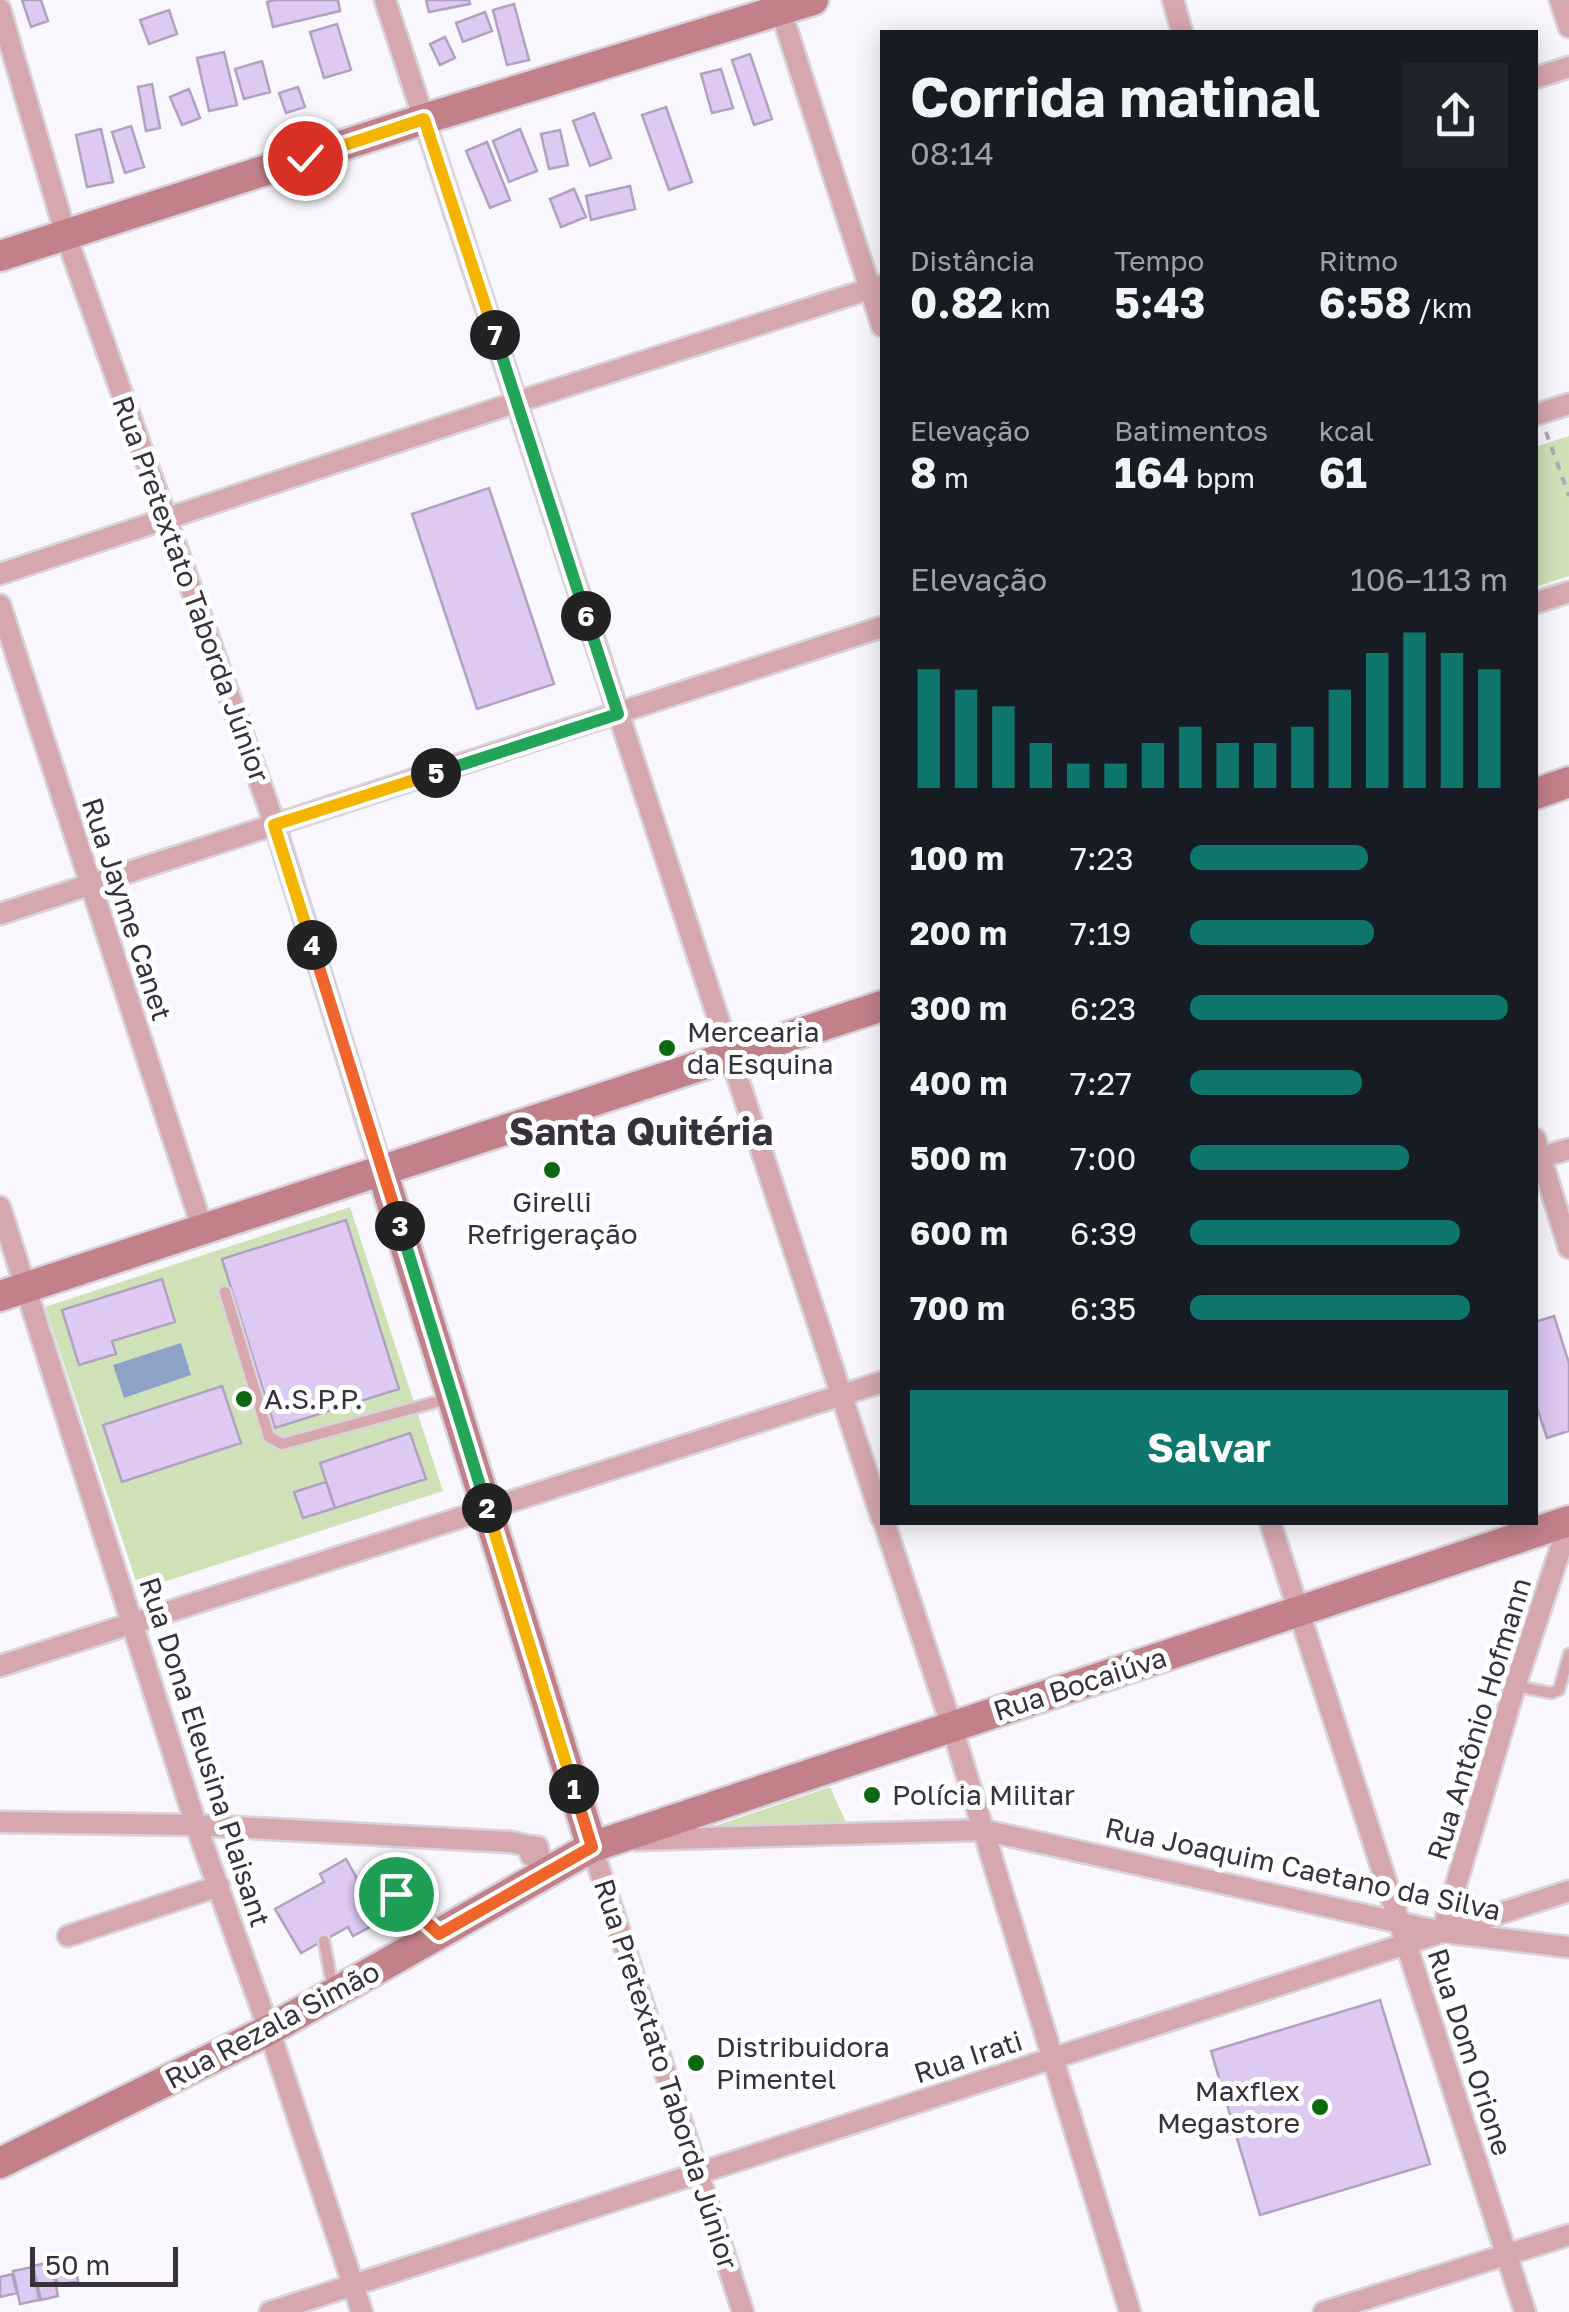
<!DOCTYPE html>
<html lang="pt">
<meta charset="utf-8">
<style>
:root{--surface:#171b24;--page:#20242c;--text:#f1f3f6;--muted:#9ea1a6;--accent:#0f766e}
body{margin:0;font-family:"Golos Text",sans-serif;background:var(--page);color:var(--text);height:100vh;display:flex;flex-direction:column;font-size:38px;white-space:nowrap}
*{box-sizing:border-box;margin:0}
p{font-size:32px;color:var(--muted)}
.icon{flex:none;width:55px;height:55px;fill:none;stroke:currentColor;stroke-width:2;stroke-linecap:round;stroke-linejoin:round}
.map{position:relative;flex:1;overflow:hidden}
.drawer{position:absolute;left:880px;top:30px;width:658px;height:1495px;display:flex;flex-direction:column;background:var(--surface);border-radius:0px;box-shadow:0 5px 25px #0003}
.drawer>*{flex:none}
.scale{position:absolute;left:30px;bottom:25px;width:148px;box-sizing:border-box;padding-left:10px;border:5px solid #37313e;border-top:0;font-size:28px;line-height:35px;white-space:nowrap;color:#37313e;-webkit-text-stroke:8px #fff;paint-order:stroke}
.pin{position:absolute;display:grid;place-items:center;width:85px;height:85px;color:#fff;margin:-42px;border:5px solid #fff;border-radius:50%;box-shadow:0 2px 10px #0007}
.km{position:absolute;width:50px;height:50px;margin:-25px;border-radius:50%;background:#222;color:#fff;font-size:28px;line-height:50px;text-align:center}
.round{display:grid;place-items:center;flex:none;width:105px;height:105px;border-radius:0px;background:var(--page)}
.head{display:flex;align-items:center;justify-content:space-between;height:170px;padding:0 30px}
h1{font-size:55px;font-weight:700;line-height:75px}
.stats{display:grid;grid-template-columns:repeat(3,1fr);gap:15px;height:170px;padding:10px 30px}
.stats div{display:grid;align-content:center}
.stats b{font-size:42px;font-weight:700}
.stats small{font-size:28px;font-weight:400}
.stats p{font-size:28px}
.chart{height:280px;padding:20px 30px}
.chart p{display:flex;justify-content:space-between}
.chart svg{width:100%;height:180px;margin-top:10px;stroke:var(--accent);stroke-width:6}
.cta{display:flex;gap:20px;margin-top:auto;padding:20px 30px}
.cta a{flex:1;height:115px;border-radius:0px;background:var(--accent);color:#fff;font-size:40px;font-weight:700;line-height:115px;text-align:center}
ul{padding:0 30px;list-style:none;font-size:32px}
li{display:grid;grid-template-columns:160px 120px 1fr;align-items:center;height:75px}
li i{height:25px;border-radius:12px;background:var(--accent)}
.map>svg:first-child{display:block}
</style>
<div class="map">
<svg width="1569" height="2312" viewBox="0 0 1569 2312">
<rect width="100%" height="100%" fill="#faf6fd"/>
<path fill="#cfe2b7" d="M 1569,436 L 1569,576 L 1535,587 L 1535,447 Z
M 350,1207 L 443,1491 L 139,1590 L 45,1307 Z
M 830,1787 L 849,1829 L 703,1830 Z"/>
<path fill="#8ea2c8" d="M 181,1343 L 191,1375 L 124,1398 L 113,1365 Z"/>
<path fill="#dec9f3" stroke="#b0a1c0" stroke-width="2.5" d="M 22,0 L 41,0 L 48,21 L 31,27 Z
M 275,0 L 338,0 L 340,11 L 273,27 L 267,2 Z
M 426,0 L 469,0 L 470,4 L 429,12 Z
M 514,4 L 529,60 L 507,65 L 493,10 Z
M 169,10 L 177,34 L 149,44 L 140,20 Z
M 485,12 L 492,31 L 463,42 L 456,23 Z
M 337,24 L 351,70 L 324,78 L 310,32 Z
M 445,37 L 455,58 L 440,65 L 430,44 Z
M 224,52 L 237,105 L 209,111 L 197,58 Z
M 750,54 L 772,119 L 754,125 L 732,60 Z
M 262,61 L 270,92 L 244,99 L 235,69 Z
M 721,69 L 733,108 L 712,113 L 701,74 Z
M 152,84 L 160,128 L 146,131 L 138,87 Z
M 298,87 L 305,107 L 286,113 L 279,93 Z
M 189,89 L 200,118 L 182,125 L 170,97 Z
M 666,107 L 692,182 L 669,190 L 642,115 Z
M 594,113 L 611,158 L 590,166 L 573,121 Z
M 131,126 L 144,167 L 125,173 L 112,132 Z
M 101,129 L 113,182 L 87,187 L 76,135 Z
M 520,129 L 537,171 L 509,182 L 493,141 Z
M 560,130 L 568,165 L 549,169 L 541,134 Z
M 487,142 L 510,200 L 490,208 L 466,151 Z
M 630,186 L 635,209 L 591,220 L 586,196 Z
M 574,189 L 586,217 L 561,227 L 550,199 Z
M 489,488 L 554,684 L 477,709 L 412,514 Z
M 346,1220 L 399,1389 L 275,1428 L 222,1259 Z
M 162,1279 L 175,1322 L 112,1341 L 116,1354 L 79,1365 L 62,1310 Z
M 1554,1316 L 1569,1363 L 1569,1431 L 1547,1438 L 1535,1402 L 1535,1322 Z
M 222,1386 L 241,1443 L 122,1482 L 103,1425 Z
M 410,1433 L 426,1479 L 335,1508 L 320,1463 Z
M 326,1482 L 335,1508 L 303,1518 L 294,1492 Z
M 346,1859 L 381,1921 L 353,1936 L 348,1927 L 301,1953 L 275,1909 L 324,1882 L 320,1874 Z
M 1380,2000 L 1430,2164 L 1260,2215 L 1211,2051 Z
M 72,2257 L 78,2281 L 58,2285 L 52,2262 Z
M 51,2262 L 58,2296 L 41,2300 L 33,2266 Z
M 33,2267 L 39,2300 L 20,2304 L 13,2271 Z
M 12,2274 L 17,2293 L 0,2297 L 0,2277 Z"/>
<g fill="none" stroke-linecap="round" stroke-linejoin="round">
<g stroke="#d7d3db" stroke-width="15">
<path id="lane" d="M 225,1292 L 269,1437 L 282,1444 L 447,1399
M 1515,1686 L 1551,1693 L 1559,1690 L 1569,1654
M 364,1892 C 395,1884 415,1910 435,1930
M 324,1941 L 333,1989"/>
</g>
<g stroke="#d7d3db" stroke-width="25">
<path id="street" d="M 385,0 L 882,1519
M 1173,0 L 1182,32
M 1560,0 L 1569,27
M 778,2 L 882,326
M 0,9 L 66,236 L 275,825 L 382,1171
M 1535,78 L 1569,67
M 1535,415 L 1569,404
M 0,574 L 517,402 L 882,285
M 1535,603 L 1569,592
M 0,605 L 203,1230
M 0,914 L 882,627
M 1535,1139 L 1569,1248
M 1535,1159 L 1569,1149
M 0,1207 L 196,1825 L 269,2030 L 362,2312
M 884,1522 L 952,1727 L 1130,2312
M 1270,1522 L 1525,2312
M 0,1666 L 882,1382
M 0,1822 L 196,1825 L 511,1842 L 528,1846 L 531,1856 L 539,1854 L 538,1847 L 528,1846
M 636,1840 L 983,1830 L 1442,1932 L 1569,1947
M 592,1847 L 743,2312
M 1442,1932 L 1515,1686 L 1569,1523
M 68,1936 L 219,1886
M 270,2312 L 1569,1891
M 1324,2312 L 1569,2235"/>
</g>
<g stroke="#d7d3db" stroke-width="35">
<path id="secondary" d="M 0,256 L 424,119 L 813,0
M 1535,794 L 1569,782
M 382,1171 L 592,1847
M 0,1296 L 882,1006
M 0,2163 L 269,2030 L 592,1847 L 1569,1521"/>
</g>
<path stroke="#aeaab3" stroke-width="4" stroke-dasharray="8 8" stroke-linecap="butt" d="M 1546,432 L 1569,496"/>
<use href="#lane" stroke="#d6a8ad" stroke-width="10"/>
<use href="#street" stroke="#d6a8ad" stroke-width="20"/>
<use href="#secondary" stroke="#c28189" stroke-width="30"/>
</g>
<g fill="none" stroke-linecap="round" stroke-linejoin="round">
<g stroke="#fff" stroke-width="20">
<path id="split-1" d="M 396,1894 L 439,1934 L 592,1847 L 574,1789"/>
</g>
<g stroke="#fff" stroke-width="20">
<path id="split-2" d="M 487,1508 L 574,1789"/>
</g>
<g stroke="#fff" stroke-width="20">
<path id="split-3" d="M 400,1226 L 487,1508"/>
</g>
<g stroke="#fff" stroke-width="20">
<path id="split-4" d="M 312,945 L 400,1226"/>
</g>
<g stroke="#fff" stroke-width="20">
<path id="split-5" d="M 312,945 L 274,825 L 436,773"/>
</g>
<g stroke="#fff" stroke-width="20">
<path id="split-6" d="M 436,773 L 618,714 L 586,616"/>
</g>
<g stroke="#fff" stroke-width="20">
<path id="split-7" d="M 495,335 L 586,616"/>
</g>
<g stroke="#fff" stroke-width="20">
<path id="split-8" d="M 305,158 L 424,119 L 495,335"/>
</g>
<use href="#split-1" stroke="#f0652b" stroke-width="12"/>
<use href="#split-2" stroke="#f5b400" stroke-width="12"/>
<use href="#split-3" stroke="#22a559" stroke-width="12"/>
<use href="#split-4" stroke="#f0652b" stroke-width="12"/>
<use href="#split-5" stroke="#f5b400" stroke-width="12"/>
<use href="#split-6" stroke="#22a559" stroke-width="12"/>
<use href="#split-7" stroke="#22a559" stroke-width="12"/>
<use href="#split-8" stroke="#f5b400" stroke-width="12"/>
</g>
<g fill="#0c6912" stroke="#fff" stroke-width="4">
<circle cx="667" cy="1048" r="10"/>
<circle cx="552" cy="1170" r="10"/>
<circle cx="244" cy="1399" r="10"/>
<circle cx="872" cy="1795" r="10"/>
<circle cx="696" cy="2063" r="10"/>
<circle cx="1320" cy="2107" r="10"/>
</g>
<g text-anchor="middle" stroke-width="10" stroke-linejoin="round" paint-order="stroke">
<g font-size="28" fill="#37313e" stroke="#fff">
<text transform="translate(191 589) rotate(70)" y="10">Rua Pretextato Taborda Júnior</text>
<text transform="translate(127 909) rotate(72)" y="10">Rua Jayme Canet</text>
<text transform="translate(1080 1684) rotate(-18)" y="10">Rua Bocaiúva</text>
<text transform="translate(1479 1719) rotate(-73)" y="10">Rua Antônio Hofmann</text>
<text transform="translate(205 1752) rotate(72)" y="10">Rua Dona Eleusina Plaisant</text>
<text transform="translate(1303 1869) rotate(12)" y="10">Rua Joaquim Caetano da Silva</text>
<text transform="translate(272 2025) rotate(-28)" y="10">Rua Rezala Simão</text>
<text transform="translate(1470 2052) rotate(72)" y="10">Rua Dom Orione</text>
<text transform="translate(968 2057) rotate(-18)" y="10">Rua Irati</text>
<text transform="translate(666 2074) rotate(72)" y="10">Rua Pretextato Taborda Júnior</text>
</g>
<g font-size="28" fill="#37313e" stroke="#fff" text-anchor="start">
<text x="687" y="1042">Mercearia<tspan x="687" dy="32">da Esquina</tspan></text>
<text x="552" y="1212" text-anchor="middle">Girelli<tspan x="552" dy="32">Refrigeração</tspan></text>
<text x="264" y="1409">A.S.P.P.</text>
<text x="892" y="1805">Polícia Militar</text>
<text x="716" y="2057">Distribuidora<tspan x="716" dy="32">Pimentel</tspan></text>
<text x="1300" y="2101" text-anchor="end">Maxflex<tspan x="1300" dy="32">Megastore</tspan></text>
</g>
<g font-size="38" font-weight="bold" fill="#37313e" stroke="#fff">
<text x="641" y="1145">Santa Quitéria</text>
</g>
</g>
</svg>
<div class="scale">50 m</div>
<div class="pin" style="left:396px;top:1894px;background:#1e9e55"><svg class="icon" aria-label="arrive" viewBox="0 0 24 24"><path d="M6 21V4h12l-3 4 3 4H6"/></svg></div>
<div class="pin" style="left:305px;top:158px;background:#d93025"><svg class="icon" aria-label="check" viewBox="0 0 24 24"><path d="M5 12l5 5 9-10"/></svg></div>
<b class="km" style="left:574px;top:1789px">1</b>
<b class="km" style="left:487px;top:1508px">2</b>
<b class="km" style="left:400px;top:1226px">3</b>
<b class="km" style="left:312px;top:945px">4</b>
<b class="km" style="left:436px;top:773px">5</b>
<b class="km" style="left:586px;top:616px">6</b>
<b class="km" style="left:495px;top:335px">7</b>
<section class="drawer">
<div class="head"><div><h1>Corrida matinal</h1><p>08:14</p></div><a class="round"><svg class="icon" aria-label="share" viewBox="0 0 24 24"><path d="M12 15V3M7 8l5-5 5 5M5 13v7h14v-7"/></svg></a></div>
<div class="stats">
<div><p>Distância</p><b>0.82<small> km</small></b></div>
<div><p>Tempo</p><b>5:43</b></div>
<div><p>Ritmo</p><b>6:58<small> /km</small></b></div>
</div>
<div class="stats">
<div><p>Elevação</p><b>8<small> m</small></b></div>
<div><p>Batimentos</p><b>164<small> bpm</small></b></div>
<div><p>kcal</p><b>61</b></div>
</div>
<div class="chart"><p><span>Elevação</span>106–113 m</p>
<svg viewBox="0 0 160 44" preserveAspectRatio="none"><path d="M5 44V15M15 44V20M25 44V24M35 44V33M45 44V38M55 44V38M65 44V33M75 44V29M85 44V33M95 44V33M105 44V29M115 44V20M125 44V11M135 44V6M145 44V11M155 44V15"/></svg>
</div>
<ul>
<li><b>100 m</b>7:23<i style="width:56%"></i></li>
<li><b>200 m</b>7:19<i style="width:58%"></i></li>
<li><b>300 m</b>6:23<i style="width:100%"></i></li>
<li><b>400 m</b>7:27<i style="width:54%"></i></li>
<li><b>500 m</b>7:00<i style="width:69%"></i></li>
<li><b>600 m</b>6:39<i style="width:85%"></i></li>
<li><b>700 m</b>6:35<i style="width:88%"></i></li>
</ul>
<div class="cta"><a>Salvar</a></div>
</section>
</div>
